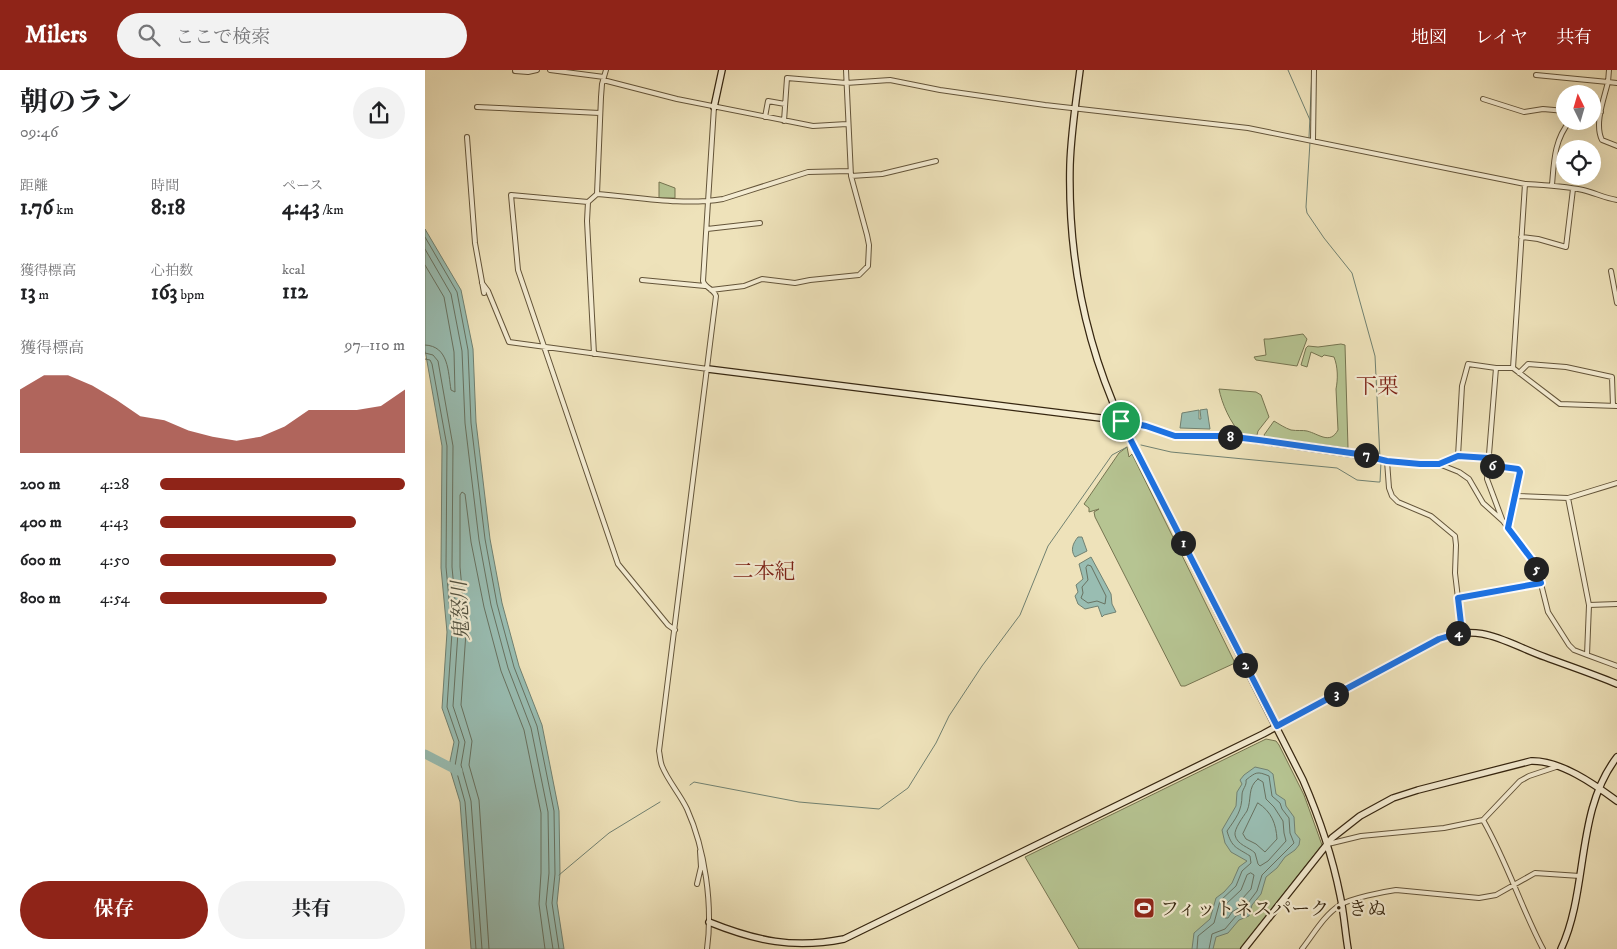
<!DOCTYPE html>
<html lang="ja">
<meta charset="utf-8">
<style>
:root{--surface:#fff;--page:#f2f2f2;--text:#202124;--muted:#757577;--accent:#8f2418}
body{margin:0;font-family:"IM FELL DW Pica","Noto Serif JP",serif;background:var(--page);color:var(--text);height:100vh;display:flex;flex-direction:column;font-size:19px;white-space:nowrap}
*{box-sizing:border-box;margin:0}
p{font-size:16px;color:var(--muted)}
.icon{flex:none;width:28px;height:28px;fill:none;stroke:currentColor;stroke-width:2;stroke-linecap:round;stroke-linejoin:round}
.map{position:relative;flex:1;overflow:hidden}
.panel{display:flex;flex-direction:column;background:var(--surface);width:425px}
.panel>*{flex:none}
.needle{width:32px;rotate:355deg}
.fabs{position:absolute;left:1131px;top:15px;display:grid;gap:10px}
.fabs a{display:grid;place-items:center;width:45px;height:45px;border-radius:50%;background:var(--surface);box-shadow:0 5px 20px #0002;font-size:25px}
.pin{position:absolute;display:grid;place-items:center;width:42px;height:42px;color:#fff;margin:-21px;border:2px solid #fff;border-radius:50%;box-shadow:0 1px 5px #0007}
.km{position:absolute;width:25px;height:25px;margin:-12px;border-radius:50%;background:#222;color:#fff;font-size:14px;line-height:25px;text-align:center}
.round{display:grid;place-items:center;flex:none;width:52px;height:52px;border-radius:26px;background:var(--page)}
.head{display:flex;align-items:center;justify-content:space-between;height:85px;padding:0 20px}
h1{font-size:28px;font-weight:700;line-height:38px}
.metrics{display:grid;grid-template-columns:repeat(3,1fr);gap:8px;height:85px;padding:5px 20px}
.metrics div{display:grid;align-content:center}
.metrics b{font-size:21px;font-weight:700}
.metrics small{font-size:14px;font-weight:400}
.metrics p{font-size:14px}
.chart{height:140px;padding:10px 20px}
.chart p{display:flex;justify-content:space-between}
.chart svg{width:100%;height:90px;margin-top:5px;fill:var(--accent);opacity:.7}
.button{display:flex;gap:10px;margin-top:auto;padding:10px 20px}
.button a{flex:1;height:58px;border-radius:30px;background:var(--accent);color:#fff;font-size:20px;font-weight:700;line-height:58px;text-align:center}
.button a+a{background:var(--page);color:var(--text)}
ul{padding:0 20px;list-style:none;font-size:16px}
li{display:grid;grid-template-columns:80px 60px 1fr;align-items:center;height:38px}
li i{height:12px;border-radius:6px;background:var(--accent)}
header{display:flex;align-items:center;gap:30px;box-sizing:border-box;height:70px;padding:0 25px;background:var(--accent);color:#fff}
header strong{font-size:24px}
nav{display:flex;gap:28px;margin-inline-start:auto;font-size:18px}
.search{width:350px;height:45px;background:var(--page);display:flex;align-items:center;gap:12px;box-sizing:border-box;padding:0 18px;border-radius:28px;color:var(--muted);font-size:19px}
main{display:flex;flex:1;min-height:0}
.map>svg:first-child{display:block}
</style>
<header>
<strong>Milers</strong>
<div class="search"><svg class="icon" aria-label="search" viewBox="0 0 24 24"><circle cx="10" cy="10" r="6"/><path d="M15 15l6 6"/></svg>ここで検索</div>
<nav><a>地図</a><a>レイヤ</a><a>共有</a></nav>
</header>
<main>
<section class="panel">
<div class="head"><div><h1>朝のラン</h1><p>09:46</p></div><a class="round"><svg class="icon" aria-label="share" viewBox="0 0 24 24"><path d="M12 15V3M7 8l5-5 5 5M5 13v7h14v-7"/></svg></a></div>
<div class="metrics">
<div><p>距離</p><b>1.76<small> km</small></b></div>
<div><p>時間</p><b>8:18</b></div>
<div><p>ペース</p><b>4:43<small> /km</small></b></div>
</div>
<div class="metrics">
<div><p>獲得標高</p><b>13<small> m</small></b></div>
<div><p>心拍数</p><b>163<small> bpm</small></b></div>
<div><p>kcal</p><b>112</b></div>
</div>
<div class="chart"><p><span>獲得標高</span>97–110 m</p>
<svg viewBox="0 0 160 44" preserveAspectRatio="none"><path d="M0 44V13L10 6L20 6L30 11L40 18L50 26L60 28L70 33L80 36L90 38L100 36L110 31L120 23L130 23L140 23L150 21L160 13V44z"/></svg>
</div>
<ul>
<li><b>200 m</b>4:28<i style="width:100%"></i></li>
<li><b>400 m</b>4:43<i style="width:80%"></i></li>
<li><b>600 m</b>4:50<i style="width:72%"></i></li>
<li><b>800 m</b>4:54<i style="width:68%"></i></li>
</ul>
<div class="button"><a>保存</a><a>共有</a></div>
</section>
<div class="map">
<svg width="1192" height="879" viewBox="0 0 1192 879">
<rect width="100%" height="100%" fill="#eee2ba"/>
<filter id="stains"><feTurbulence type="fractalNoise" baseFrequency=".004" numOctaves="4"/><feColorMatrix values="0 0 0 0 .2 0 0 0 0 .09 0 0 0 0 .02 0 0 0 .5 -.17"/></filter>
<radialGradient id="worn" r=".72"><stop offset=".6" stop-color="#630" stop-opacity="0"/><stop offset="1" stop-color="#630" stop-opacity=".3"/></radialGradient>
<path fill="#b6c492" stroke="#767551" d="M 234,112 L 250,118 L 250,128 L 234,128 Z
M 878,264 L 882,269 L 872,296 L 831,290 L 829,287 L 841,285 L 839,269 L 844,269 Z
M 916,274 L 920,275 L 923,378 L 840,367 L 839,365 L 849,351 C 854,354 860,358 866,360 C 872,361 878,360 882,361 C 894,364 905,375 913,360 L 911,319 C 913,309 913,297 909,287 L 899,285 L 897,287 L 886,282 L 882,297 L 876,295 L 881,278 L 883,276 L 893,277 Z
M 794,319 L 831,322 L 836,325 L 844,347 L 833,361 L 832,365 L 816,364 C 805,352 797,334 794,319 Z
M 702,377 L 704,387 L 707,384 L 810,593 L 760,616 L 756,616 L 670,447 L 669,442 L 674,439 L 664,442 L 664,438 L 659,434 L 694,383 Z
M 841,669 L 851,671 L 854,675 L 879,725 L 897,775 L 815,879 L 654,879 L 600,787 Z"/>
<path fill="#99bdb2" stroke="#718171" d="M 0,159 L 36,220 L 48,279 L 51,352 L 65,469 L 77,533 L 94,596 L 117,655 L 134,741 L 135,804 L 132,833 L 139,879 L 46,879 L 35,732 L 24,696 L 29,672 L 17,638 L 22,562 L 16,498 L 17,376 L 0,280 Z
M 782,339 L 785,359 L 755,358 L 757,343 L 774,340 L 774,349 L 776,349 L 775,340 Z
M 653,467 L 657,467 L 662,481 L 650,487 C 645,480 648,473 653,467 Z
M 666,487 L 686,524 L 687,534 L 691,542 L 679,545 L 677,547 L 673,536 L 660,539 L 653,534 L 650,526 L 653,522 L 651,515 L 658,509 L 654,494 Z
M 830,697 L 843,700 L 848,704 L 851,724 L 860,730 L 861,736 L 869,747 L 870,763 L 875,769 L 874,775 L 870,780 L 860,787 L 852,798 L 841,807 L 836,824 L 827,835 L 824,846 L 814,850 L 803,863 L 791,867 L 788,879 L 767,879 L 769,863 L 785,849 L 791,828 L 799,822 L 807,813 L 814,797 L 822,791 L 806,782 L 800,773 L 797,760 L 811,736 L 812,722 L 817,714 L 815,710 L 819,705 Z"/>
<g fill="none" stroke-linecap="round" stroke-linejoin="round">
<path stroke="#687261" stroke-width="1" d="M 0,167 L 32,222 L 43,280 L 46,353 L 60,469 L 72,534 L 89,597 L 112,656 L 129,741 L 130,804 L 127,833 L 134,879
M 0,179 L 26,224 L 37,281 L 40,353 L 54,470 L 66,535 L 83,598 L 106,658 L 123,742 L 124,803 L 121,834 L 128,879
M 0,195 L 19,227 L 29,282 L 30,322 L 26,320 C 23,302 24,276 0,275
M 0,283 L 8,285 L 13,291 L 28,376 L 27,497 L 33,562 L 28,636 L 40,672 L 36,695 L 46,731 L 57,879
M 0,289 L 5,290 L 7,294 L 22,376 L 21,497 L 27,562 L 22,637 L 34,672 L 30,696 L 40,732 L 51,879
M 663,495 L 666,496 L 681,526 L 680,534 L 672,531 L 663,533 L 656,528 L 658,523 L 657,517 L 663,510 L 661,498 Z
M 833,709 L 838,712 L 841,729 L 849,737 L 858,751 L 859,763 L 861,771 L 843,791 L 835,796 L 833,794 L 830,783 C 824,777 812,775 810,765 C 809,759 818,747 822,741 C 827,730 822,717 833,709 Z
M 833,733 C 847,742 851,754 852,769 L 840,782 L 831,774 L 821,769 L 818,764 Z
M 826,803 L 829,805 L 826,819 L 817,829 L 815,837 L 807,842 L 803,848 L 800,848 L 799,846 L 800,835 L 816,820 L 822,805 Z
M 64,879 L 54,730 L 44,695 L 47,671 L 36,635 L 41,562 L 35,497 L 35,425 L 37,422 L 40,424 L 46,472 L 59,537 L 76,601 L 99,660 L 116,743 L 116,803 L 114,834 L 120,879
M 772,879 L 773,866 L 789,853 L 795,831 L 811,816 L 817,801 L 826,793 L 825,786 C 811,777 807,778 802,761 C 811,748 817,741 817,725 C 817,719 822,716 821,710 C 831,702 832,701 844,706 L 847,726 L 855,733 L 857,739 L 864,748 L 865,763 L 869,773 L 837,805 L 832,821 L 823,833 L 820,842 L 811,846 L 800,859 L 787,864 L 784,879"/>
<path stroke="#718171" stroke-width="1" d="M 863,0 L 885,50
M 884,68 L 887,0
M 885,72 L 881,137 L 882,143 L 899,168 L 927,203 L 950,286 L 955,388
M 716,375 L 746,382 L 912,398 L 932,410 L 953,412 L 955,412 L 956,392
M 265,715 L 269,712 L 374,732 L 454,739 L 483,718 L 511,673 L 524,646 L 557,596 L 595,545 L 623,476 L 687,385 L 702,377
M 134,805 L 184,763 L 235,732"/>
<path stroke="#99bdb2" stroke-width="9" d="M 0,684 L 33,701"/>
<g stroke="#64553a" stroke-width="6">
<path id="street" d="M 125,0 L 179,7
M 181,0 L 177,14 L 176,27 L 172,124 L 163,132 L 86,125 L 93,200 L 193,494 L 243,555 L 250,560
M 90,1 L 103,2 L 112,0
M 1111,5 L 1183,12 L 1184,0
M 178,10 L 252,29 L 388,56 L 422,54
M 1192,13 L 1183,12 C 1179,29 1169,54 1177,70 L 1192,76
M 1058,29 L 1099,42 L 1118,39 L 1140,41
M 52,37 L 175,43
M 1168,42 L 1176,42
M 340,47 L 343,31 L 360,34
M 359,51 L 362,8 L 421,13 L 465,10 L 515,20 L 620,35 L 823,58 L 1100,114 C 1119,115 1139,116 1158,120 C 1170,123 1180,128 1192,130
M 42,67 L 50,173 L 59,223
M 888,70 L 889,0
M 426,106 L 457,104 L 511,91
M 1127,115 C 1129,92 1129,70 1145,51
M 172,124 C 213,127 257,136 298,129 L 383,102 L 425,101
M 163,132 L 162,151 L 169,284
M 282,159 L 335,153
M 1096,167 L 1113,169 L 1141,177 L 1148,119
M 1186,201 L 1192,233
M 217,210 L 280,216
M 57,213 L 63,221 L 84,272 L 283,299
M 286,220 L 319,216 L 337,209 L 370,213 L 385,210 L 434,205 L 443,196 L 444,175 L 442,165 L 426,106 L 421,0
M 1088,298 L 1100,114
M 1094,303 L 1103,294 L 1141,297 L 1187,307 L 1188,336
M 1033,386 L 1037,316 L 1043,294 L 1071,298
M 948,387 L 962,391 L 1014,394 L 1034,402 L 1044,409 L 1058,433 L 1078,451 L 1108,491 L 1113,502 L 1123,542 L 1144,575 L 1149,580 L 1162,585 L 1192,596
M 962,391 L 964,418 L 967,426 L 973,432 L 1006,446 L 1030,466 L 1031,475 L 1030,503 L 1037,562
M 1015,394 L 1033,386 L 1064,388
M 1063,395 L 1093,399 L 1095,402 L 1090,428
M 1143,428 L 1164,535 L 1162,585
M 1077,449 L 1062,409 L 1071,298 L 1088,298 L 1135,334 L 1192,336
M 1083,458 L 1089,429 L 1093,426 L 1143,428 L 1192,413
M 1033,528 L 1116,513
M 1164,535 L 1192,534
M 1058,750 C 1082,792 1096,837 1118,879
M 903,774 L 936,766 L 1019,758 L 1058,750 L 1095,711 L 1104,706 L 1134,696
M 272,814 L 276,797 L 275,781
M 282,879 C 288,835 280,779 262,739 C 255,724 243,711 237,696 C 235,691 235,685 234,681 L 291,226 C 289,219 280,218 278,211 L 289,37
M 877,879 C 888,865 899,845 915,835 C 927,828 957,822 971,820 L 1054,828 L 1071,825 L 1110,803 L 1155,806"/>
</g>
<g stroke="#362610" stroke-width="8">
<path id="secondary" d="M 655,0 C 651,31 646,63 645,95 C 643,183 659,270 696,351 L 878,710 C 894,747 907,785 915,825 C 919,843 920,861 923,879
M 289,37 L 297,0
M 283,299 L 708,352 L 750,366 L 801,366 L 948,387
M 284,852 C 331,871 369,879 419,869 L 838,664 L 1014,569 C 1056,552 1081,573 1120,587 C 1144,596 1168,604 1192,614
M 819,879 L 907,768 L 935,746 L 968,728 L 993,720 L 1106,691 C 1135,690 1169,714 1192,731
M 1136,879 C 1164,819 1150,741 1192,687"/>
</g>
<use href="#street" stroke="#f4ecd2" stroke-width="4"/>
<use href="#secondary" stroke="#f4ecd2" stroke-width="5.5"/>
</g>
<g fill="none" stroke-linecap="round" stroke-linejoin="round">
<g stroke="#fff" stroke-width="10">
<path id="route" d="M 696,351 L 721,356 L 750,366 L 801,366 L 834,370 L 933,384 L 962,391 L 995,394 L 1014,394 L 1033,386 L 1064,388 L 1063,395 L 1093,399 L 1095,402 L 1083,458 L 1108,491 L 1116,513 L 1033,528 L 1037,562 L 1014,569 L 852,656 Z"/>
</g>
<use href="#route" stroke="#1a73e8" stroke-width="6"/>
</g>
<defs>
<g id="stadium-square" transform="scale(1.125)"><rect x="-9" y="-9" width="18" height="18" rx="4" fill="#8f2418" stroke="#f4ecd2"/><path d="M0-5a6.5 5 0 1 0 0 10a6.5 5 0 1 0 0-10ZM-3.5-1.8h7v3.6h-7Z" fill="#fff"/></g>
</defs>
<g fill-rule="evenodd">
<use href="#stadium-square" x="719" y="838"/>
</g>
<g text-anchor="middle" stroke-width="4.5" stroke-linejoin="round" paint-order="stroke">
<g font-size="19" fill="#362610" stroke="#f4ecd2" text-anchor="start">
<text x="735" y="845">フィットネスパーク・きぬ</text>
</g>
<g font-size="20" font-style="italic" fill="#545341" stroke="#f4ecd2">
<text transform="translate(35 541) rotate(-93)" y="7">鬼怒川</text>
</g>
<g font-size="21" fill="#7a1f14" stroke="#f4ecd2">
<text x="952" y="323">下栗</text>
<text x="339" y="508">二本紀</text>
</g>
</g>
<rect width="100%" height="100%" filter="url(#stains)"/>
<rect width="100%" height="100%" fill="url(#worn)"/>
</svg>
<div class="fabs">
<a><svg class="needle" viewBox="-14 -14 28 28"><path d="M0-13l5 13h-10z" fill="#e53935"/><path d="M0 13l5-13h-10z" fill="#757577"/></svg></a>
<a><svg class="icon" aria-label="locate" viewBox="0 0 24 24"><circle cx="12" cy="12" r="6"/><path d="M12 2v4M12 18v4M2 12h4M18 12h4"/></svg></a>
</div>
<div class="pin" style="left:696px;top:351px;background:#1e9e55"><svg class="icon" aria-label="arrive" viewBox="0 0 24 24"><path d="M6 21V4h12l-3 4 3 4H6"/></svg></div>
<b class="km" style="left:758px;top:473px">1</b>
<b class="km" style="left:820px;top:595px">2</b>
<b class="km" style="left:911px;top:624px">3</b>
<b class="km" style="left:1033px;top:563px">4</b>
<b class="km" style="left:1111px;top:499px">5</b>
<b class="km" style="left:1067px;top:396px">6</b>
<b class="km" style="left:941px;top:385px">7</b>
<b class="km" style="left:805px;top:367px">8</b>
</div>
</main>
